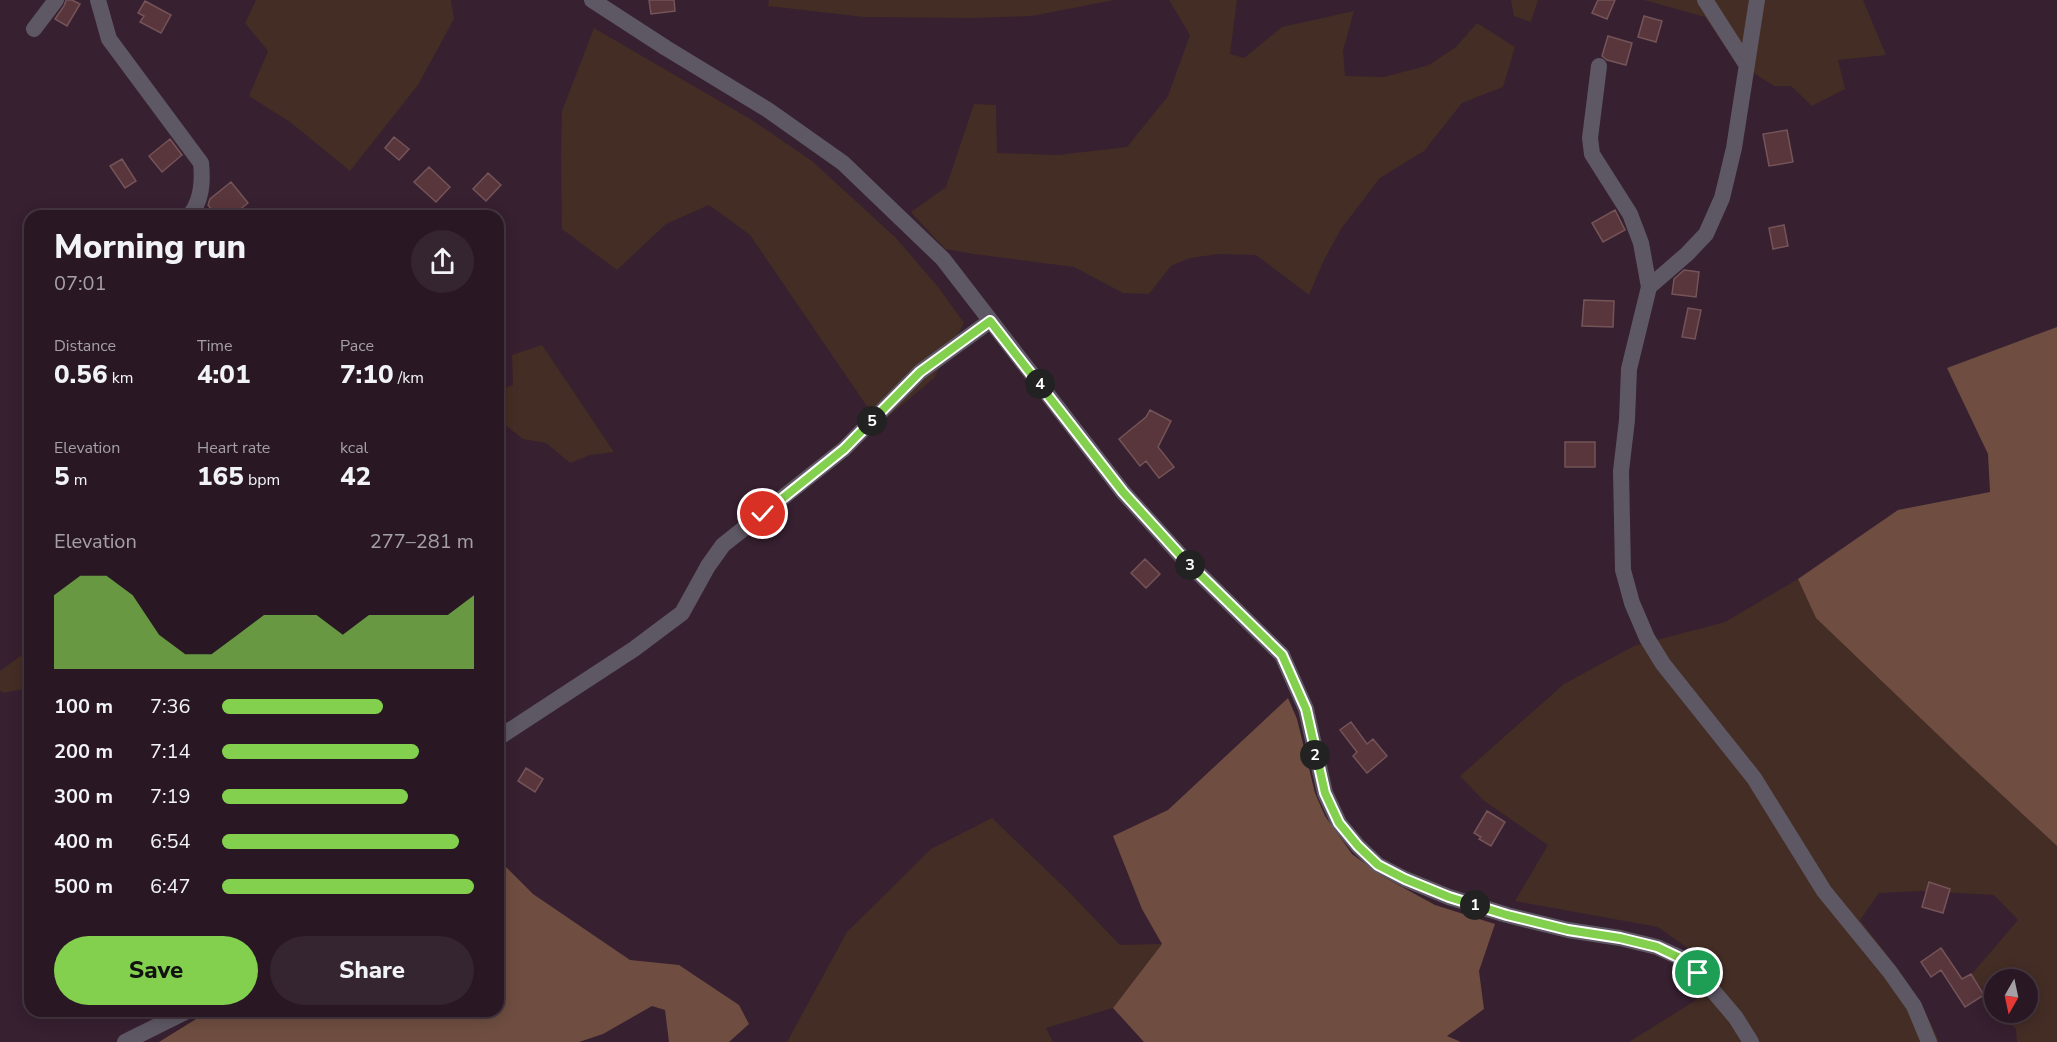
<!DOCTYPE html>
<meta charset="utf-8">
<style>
:root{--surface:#291824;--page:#352531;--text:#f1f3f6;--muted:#a5a0a6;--line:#453741;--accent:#83d04f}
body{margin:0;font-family:"Nunito Sans",sans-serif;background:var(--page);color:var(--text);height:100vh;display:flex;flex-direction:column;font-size:22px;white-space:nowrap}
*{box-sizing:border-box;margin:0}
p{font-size:20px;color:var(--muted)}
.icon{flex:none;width:33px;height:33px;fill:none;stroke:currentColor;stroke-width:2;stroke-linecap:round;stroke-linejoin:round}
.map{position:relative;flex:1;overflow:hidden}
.details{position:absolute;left:24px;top:210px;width:480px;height:807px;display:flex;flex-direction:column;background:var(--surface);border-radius:18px;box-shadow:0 3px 15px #0003,0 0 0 2px var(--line)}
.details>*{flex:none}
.needle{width:39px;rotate:189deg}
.buttons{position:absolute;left:1984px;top:969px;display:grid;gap:12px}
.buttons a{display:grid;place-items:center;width:54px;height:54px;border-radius:50%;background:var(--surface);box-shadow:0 3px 15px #0003,0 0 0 2px var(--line);font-size:30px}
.pin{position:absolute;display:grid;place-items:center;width:51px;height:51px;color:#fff;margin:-26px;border:3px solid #fff;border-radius:50%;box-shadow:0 2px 6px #0007}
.km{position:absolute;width:30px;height:30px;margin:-15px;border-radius:50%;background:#222;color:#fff;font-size:16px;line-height:30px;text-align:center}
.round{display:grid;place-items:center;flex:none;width:63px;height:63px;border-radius:32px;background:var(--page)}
.overview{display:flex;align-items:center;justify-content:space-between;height:102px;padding:0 30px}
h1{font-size:33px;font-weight:800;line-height:45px}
.figures{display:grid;grid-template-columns:repeat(3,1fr);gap:9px;height:102px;padding:6px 30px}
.figures div{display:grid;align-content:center}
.figures b{font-size:26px;font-weight:800}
.figures small{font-size:16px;font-weight:400}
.figures p{font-size:16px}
.chart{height:168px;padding:12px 30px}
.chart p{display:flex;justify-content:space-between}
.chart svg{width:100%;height:108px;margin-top:6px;fill:var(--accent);opacity:.7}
.button{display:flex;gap:12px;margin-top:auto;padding:12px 30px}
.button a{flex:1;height:69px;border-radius:36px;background:var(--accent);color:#111;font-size:24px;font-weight:800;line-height:69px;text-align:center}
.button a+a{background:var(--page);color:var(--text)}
ul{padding:0 30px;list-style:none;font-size:20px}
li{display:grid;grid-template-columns:96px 72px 1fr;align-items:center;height:45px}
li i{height:15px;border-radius:8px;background:var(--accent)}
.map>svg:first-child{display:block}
</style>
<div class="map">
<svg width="2057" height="1042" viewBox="0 0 2057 1042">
<rect width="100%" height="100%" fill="#372030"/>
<path fill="#442d25" d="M 256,0 L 451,0 L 454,19 L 418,85 L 350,171 L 290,122 L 249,96 L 268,51 L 245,23 Z
M 769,0 L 1114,0 L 1032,16 L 974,18 L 864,17 L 768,6 Z
M 1169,0 L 1237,0 L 1230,54 L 1244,58 L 1282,27 L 1354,11 L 1343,51 L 1345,76 L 1384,77 L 1429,65 L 1456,47 L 1477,23 L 1515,47 L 1503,87 L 1462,103 L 1424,151 L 1380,178 L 1341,229 L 1324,260 L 1309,295 L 1256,255 L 1219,254 L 1190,258 L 1171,266 L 1149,294 L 1123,293 L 1074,267 L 974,254 L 945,249 L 911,212 L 946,187 L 974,104 L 996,105 L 997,153 L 1058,155 L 1127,147 L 1168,96 L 1190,35 Z
M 1511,0 L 1538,0 L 1531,22 L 1514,16 Z
M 1644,0 L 1863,0 L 1886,55 L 1838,60 L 1845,89 L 1812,106 L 1791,86 L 1774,86 L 1735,61 L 1705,17 Z
M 594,28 L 752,120 L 812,161 L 896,238 L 939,288 L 964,323 L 934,378 L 879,424 L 750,235 L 709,205 L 666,224 L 617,270 L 562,229 L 561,158 L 562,111 Z
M 542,345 L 614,452 L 590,455 L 570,463 L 546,443 L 523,439 L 504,424 L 498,426 L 498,390 L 513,385 L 512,355 Z
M 1798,579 L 1817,618 L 1961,757 L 2057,846 L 2057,1042 L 2017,1042 L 2016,1029 L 2002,1013 L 2028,1012 L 2028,980 L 1995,980 L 1995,1004 L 1971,975 L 2018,920 L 1994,895 L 1921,891 L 1879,893 L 1860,920 C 1891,960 1920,994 1939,1042 L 1629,1042 L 1696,1000 L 1706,961 L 1658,927 L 1515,901 L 1548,845 L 1483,800 L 1460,776 L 1564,684 L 1634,646 L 1725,622 Z
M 30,646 L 30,686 L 28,688 L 3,693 L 0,690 L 0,671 L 22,655 Z
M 992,818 L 1066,889 L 1120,945 L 1162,944 L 1113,1008 L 1046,1028 L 1053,1042 L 787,1042 L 847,932 L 931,849 Z"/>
<path fill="#6f4e41" d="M 2057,327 L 2057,846 L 1961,757 L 1816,618 L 1798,579 L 1898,510 L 1990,492 L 1988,454 L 1947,368 Z
M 1288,698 L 1297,719 L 1315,793 L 1325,816 L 1352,854 L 1382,876 L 1435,905 L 1495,924 L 1479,971 L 1484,1009 L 1447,1036 L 1461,1042 L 1144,1042 L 1113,1008 L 1162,944 L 1142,909 L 1113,836 L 1168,810 Z
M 498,859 L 533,894 L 630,960 L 679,965 L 739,1005 L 749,1024 L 729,1042 L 669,1042 L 665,1010 L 652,1006 L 603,1034 L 579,1042 L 159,1042 L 209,1011 L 498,1011 Z"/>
<path fill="#59363b" stroke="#745458" stroke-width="1.5" d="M 66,0 L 72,0 L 80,4 L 67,26 L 55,19 L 64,6 Z
M 649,0 L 674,0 L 675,11 L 651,14 Z
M 1598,0 L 1615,0 L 1607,19 L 1592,13 Z
M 145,1 L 171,15 L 161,33 L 140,22 L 144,16 L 138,13 Z
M 1644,16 L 1662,21 L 1656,42 L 1638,37 Z
M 1608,36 L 1632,43 L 1626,65 L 1607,60 L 1602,56 Z
M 1787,130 L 1793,162 L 1769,166 L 1763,134 Z
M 394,137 L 409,149 L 399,160 L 385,148 Z
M 170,139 L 182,155 L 162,172 L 149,156 Z
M 122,159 L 136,181 L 125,188 L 110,166 Z
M 429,167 L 450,187 L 436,202 L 414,182 Z
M 488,173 L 501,185 L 486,201 L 473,189 Z
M 231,182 L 248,203 L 232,216 L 217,216 L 208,205 L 210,199 Z
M 1615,210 L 1625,230 L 1603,242 L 1592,223 Z
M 1784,225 L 1788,246 L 1773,249 L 1769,228 Z
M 1684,270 L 1699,272 L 1696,297 L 1672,294 L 1674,279 Z
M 1584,300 L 1614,301 L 1613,327 L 1582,326 Z
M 1688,308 L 1701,310 L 1695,339 L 1682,337 Z
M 1150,410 L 1171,421 L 1158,447 L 1174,467 L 1159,478 L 1146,461 L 1140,466 L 1119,439 L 1146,417 Z
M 1565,442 L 1595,442 L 1595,467 L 1565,467 Z
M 1145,559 L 1160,574 L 1146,588 L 1131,573 Z
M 1351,722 L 1367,744 L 1373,739 L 1387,756 L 1367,773 L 1353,756 L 1357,752 L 1340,730 Z
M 526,768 L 543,779 L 535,792 L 518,781 Z
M 1487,811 L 1505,822 L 1491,846 L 1479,839 L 1481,837 L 1474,833 Z
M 1929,882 L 1950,889 L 1943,913 L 1922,907 Z
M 1941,948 L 1962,979 L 1971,974 L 1984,995 L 1965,1007 L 1941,970 L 1931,977 L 1921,962 Z"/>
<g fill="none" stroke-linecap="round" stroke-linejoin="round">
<path stroke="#5e5865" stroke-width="16" d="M 98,0 L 109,39 L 201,163 C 203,182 202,201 189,216
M 592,0 L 666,48 L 768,110 L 843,163 L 943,259 L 1123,492 L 1182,557 L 1282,655 L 1306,709 L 1325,793 L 1339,823 L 1358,846 L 1378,865 L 1405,879 L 1449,897 L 1507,915 L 1568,930 L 1620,938 L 1657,947 L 1679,957 L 1698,973 L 1736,1018 L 1751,1042
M 1705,0 L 1746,64
M 1757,0 L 1734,148 L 1722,198 L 1706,234 L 1687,254 L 1649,287 L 1629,369 L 1627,420 L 1621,471 L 1623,570 L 1632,603 L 1647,638 L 1663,664 L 1754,778 L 1824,891 L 1890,972 L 1914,1006 L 1929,1042
M 34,29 L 56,0
M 1599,66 L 1590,138 L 1592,154 L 1630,214 L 1641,243 L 1649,287
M 498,738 L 634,649 L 682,613 L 708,566 L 723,545 L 844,449 L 920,372 L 990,321
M 125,1042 L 187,1011"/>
</g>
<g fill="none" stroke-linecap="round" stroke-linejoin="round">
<g stroke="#fff" stroke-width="12">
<path id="route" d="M 763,514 L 844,449 L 920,372 L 990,321 L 1123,492 L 1182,557 L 1282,655 L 1306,709 L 1325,793 L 1339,823 L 1358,846 L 1378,865 L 1405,879 L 1449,897 L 1507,915 L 1568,930 L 1620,938 L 1657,947 L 1678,957 L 1698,973"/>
</g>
<use href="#route" stroke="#83d04f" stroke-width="8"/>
</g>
</svg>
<div class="buttons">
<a><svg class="needle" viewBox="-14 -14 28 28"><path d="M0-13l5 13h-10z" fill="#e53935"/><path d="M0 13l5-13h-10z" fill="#a5a0a6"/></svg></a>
</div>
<div class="pin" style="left:1698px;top:973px;background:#1e9e55"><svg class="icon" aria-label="arrive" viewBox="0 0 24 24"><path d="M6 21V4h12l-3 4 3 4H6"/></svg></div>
<div class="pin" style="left:763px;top:514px;background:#d93025"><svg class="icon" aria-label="check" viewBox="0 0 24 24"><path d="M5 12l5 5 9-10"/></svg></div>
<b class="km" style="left:1475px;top:905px">1</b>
<b class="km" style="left:1315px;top:755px">2</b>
<b class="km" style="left:1190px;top:565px">3</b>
<b class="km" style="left:1040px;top:384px">4</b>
<b class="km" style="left:872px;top:421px">5</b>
<section class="details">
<div class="overview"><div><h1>Morning run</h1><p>07:01</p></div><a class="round"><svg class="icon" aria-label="share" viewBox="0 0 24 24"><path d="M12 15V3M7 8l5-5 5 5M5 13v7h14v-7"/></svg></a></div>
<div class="figures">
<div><p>Distance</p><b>0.56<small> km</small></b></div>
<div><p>Time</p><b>4:01</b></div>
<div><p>Pace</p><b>7:10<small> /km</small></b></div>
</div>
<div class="figures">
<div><p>Elevation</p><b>5<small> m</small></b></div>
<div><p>Heart rate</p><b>165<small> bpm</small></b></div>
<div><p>kcal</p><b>42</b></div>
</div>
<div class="chart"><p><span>Elevation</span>277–281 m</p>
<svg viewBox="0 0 160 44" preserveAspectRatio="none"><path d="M0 44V14L10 6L20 6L30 14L40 30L50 38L60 38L70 30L80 22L90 22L100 22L110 30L120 22L130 22L140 22L150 22L160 14V44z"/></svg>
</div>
<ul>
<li><b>100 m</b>7:36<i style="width:64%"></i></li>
<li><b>200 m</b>7:14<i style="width:78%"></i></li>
<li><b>300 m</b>7:19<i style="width:74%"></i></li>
<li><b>400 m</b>6:54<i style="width:94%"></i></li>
<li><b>500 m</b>6:47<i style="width:100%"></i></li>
</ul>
<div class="button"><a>Save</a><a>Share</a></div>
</section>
</div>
